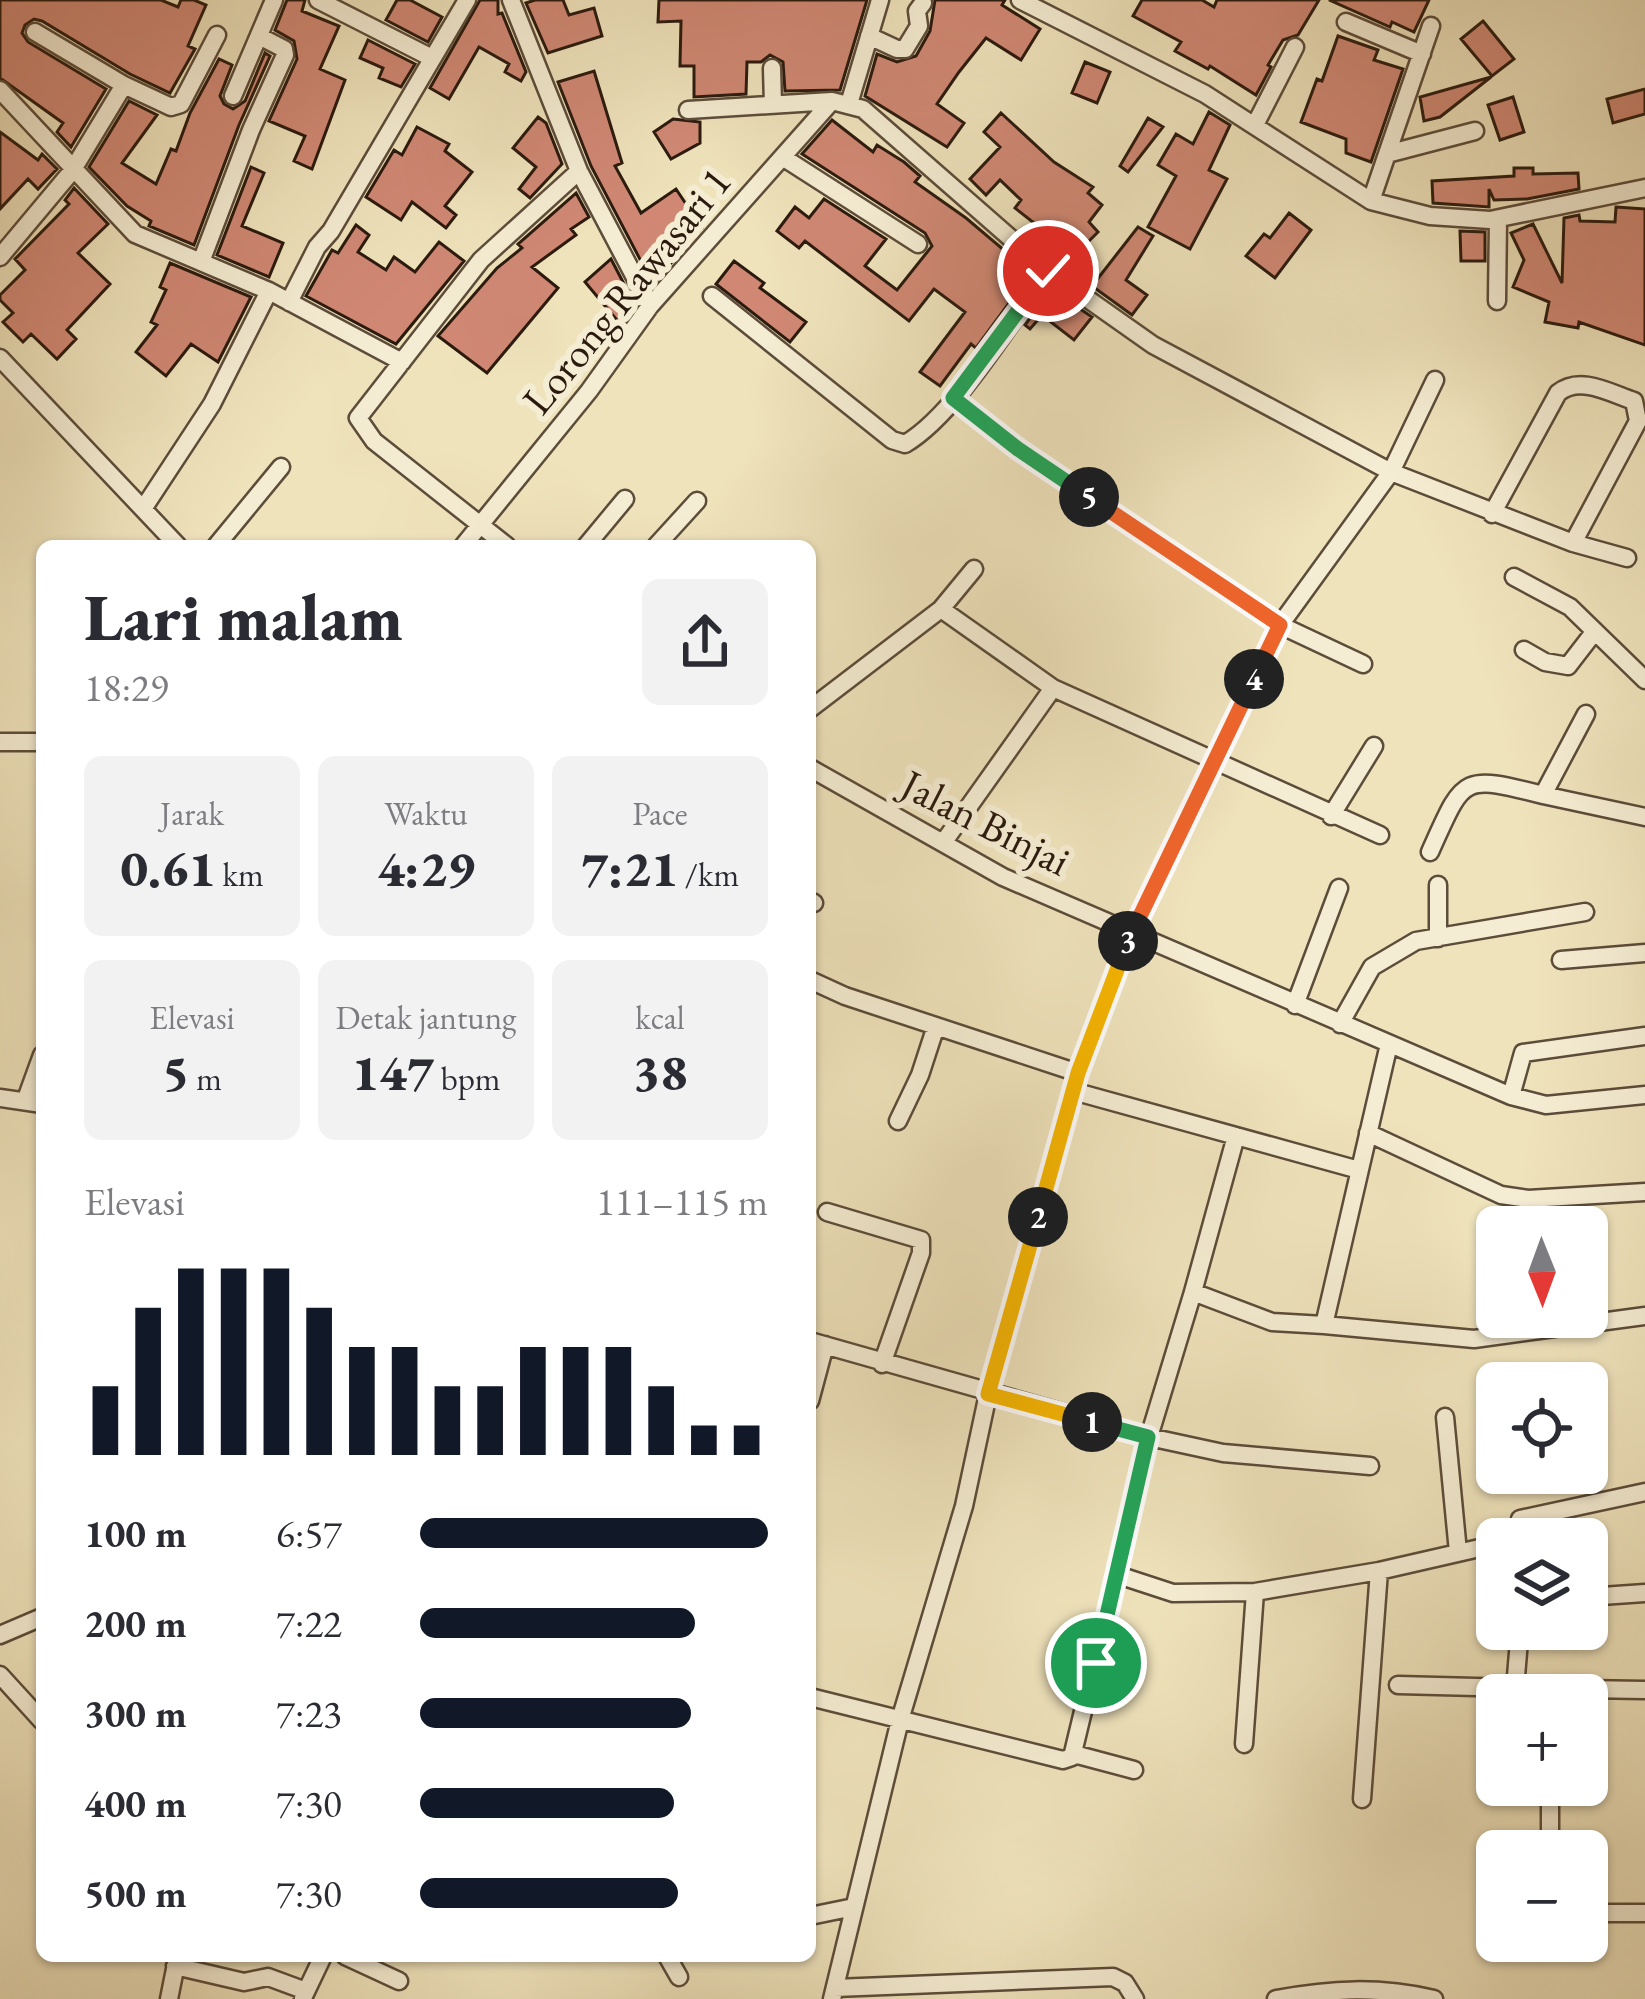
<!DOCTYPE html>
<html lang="id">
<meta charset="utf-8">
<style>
:root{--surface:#fff;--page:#f2f2f3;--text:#2b2b33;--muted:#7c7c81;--accent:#111827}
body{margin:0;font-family:"EB Garamond",serif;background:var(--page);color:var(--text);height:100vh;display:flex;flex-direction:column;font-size:45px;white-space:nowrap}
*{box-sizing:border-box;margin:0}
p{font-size:39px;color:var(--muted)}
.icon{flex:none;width:66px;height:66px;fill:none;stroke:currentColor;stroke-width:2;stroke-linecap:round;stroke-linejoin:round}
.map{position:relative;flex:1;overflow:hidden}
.details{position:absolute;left:36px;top:540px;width:780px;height:1422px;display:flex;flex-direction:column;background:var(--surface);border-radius:18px;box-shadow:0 3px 9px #0004}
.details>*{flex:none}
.needle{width:78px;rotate:179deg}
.tools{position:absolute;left:1476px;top:1206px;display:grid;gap:24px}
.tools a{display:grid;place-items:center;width:132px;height:132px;border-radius:18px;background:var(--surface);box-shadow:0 3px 9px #0004;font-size:60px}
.pin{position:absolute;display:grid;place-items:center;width:102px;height:102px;color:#fff;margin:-51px;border:6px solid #fff;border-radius:50%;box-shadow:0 3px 12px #0007}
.km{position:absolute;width:60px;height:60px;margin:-30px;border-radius:50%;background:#222;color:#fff;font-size:33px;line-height:60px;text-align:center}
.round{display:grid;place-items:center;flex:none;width:126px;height:126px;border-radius:18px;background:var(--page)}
.head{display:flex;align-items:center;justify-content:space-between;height:204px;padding:0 48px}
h1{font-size:66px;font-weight:800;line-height:90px}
.figures{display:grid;grid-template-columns:repeat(3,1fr);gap:18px;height:204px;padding:12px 48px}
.figures div{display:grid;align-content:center;border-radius:18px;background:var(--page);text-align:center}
.figures b{font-size:51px;font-weight:800}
.figures small{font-size:33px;font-weight:400}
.figures p{font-size:33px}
.chart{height:336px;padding:24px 48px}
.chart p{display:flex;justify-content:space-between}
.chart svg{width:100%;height:216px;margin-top:12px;stroke:var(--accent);stroke-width:6}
ul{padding:0 48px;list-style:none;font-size:39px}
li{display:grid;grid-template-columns:192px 144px 1fr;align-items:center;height:90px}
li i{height:30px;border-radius:15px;background:var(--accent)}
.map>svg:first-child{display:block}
</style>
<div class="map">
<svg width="1645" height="1999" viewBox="0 0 1645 1999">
<rect width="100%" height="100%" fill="#efe3bc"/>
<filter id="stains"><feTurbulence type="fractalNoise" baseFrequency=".00167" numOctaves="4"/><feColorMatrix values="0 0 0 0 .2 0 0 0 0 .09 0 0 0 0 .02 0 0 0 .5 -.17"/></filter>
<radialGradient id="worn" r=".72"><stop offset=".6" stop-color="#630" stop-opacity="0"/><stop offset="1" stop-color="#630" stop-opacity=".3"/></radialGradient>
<path fill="#d08874" stroke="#2b1a0e" stroke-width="3" d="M 0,0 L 161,0 L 178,7 L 181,0 L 194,0 L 206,5 L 188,46 L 195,49 L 170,93 L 130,74 L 42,21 L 34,19 L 25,25 L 22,33 L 28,42 L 106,89 L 71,147 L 57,132 L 63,123 L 0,78 Z
M 287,0 L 305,0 L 302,11 L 339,26 L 320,69 L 345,80 L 312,169 L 294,161 L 305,136 L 269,121 L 297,59 L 294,41 L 275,30 Z
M 397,0 L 410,0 L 442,17 L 428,42 L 386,20 Z
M 480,0 L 498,0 L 498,14 L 502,13 L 526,72 L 521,81 L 505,72 L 509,64 L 479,47 L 449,99 L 430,88 Z
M 535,0 L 563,0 L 569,15 L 594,8 L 602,36 L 548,53 L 526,3 Z
M 659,0 L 867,0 L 840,90 L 785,91 L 783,62 L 770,55 L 761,62 L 747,62 L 746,94 L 694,97 L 694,66 L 680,66 L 681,21 L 658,22 Z
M 935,0 L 1005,0 L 1002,5 L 1040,29 L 1021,60 L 986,38 L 959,72 L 937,104 L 964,123 L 947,147 L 865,96 L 877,54 L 897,62 L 916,56 L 930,31 Z
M 1142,0 L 1202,0 L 1214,7 L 1217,0 L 1319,0 L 1298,35 L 1283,40 L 1268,65 L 1271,67 L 1256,95 L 1210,66 L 1208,69 L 1175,51 L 1181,42 L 1133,16 Z
M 1329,0 L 1429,0 L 1414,32 L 1392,22 L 1390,27 Z
M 1483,21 L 1514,59 L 1492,76 L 1461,39 Z
M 1338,36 L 1378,50 L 1374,60 L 1403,69 L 1371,162 L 1346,153 L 1346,139 L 1301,122 L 1317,79 L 1322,81 Z
M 368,40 L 415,64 L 401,87 L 379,78 L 383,68 L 360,58 Z
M 265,53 L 270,56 L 239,125 L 194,245 L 149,226 L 151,221 L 127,206 L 89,167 L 129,101 L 157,115 L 122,163 L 156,184 L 171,149 L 176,151 L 190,113 L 219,59 L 232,65 L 220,96 L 224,104 L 233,109 L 245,101 Z
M 1085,62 L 1110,72 L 1097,103 L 1072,93 Z
M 594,71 L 622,163 L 615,166 L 641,213 L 676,189 L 702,228 L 668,256 L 672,262 L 653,284 L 591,166 L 558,82 Z
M 1491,77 L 1440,117 L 1424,121 L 1420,97 Z
M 1645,89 L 1645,114 L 1613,123 L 1607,99 Z
M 1513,97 L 1524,132 L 1500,140 L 1488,105 Z
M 1209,112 L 1230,125 L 1209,170 L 1227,179 L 1190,249 L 1148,227 L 1176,176 L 1158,165 L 1176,134 L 1193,144 Z
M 1001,113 L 1054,162 L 1093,187 L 1088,193 L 1102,205 L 1089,222 L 1098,232 L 1084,246 L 1077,239 L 1056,261 L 1033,241 L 1043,230 L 1015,208 L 1021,200 L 1000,180 L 986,195 L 970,179 L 1000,147 L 984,132 Z
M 538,117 L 546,123 L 562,164 L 530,198 L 519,189 L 536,167 L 513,148 Z
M 1148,118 L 1163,127 L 1128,172 L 1120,166 Z
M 673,119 L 700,122 L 700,143 L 671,159 L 654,132 Z
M 832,120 L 873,152 L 877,145 L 904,162 L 920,176 L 915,182 L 966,218 L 1031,273 L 976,348 L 971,344 L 940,386 L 920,372 L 965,312 L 934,289 L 909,321 L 805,241 L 799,248 L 777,231 L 795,207 L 809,218 L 824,199 L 886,239 L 865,266 L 897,290 L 932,246 L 925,233 L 802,154 Z
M 417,127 L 449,144 L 445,151 L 472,172 L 445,206 L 456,215 L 446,228 L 412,202 L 401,220 L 366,197 L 394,150 L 402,155 Z
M 0,132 L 38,160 L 42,154 L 57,169 L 38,189 L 28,179 L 0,209 Z
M 251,167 L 264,173 L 242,226 L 283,243 L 269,277 L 217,255 Z
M 1514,168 L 1533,168 L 1533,174 L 1578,173 L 1579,189 L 1527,199 L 1494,200 L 1489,189 L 1489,207 L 1433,203 L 1432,181 L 1514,176 Z
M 74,188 L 108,224 L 78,253 L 110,284 L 67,330 L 76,339 L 57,359 L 31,334 L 23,342 L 3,322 L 13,313 L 0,300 L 0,295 L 25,270 L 15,259 L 69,204 L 65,200 Z
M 576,193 L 589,217 L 571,229 L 576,235 L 532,267 L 558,288 L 487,373 L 438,336 L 497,268 L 522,248 L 518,244 Z
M 1616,207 L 1645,209 L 1645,345 L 1579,322 L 1578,328 L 1545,322 L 1549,302 L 1513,287 L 1524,260 L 1511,233 L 1533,224 L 1562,283 L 1564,218 L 1579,215 L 1580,221 L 1615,222 Z
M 1289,213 L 1311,230 L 1275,278 L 1246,256 L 1264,234 L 1270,238 Z
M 356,225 L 369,235 L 358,252 L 386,270 L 394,257 L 415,272 L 439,242 L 464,261 L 396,344 L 306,296 L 332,250 L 338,253 Z
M 1138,227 L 1153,236 L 1126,280 L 1147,295 L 1132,315 L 1092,286 Z
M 1460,231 L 1485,232 L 1485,261 L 1461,261 Z
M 611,259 L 635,305 L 621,325 L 585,282 Z
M 734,261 L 764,283 L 760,288 L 806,322 L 790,342 L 716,284 Z
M 170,263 L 251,297 L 218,362 L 191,344 L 166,376 L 136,352 L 157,325 L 151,322 L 166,290 L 160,287 Z
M 1051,289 L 1092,317 L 1074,340 L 1042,315 L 1030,329 L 1025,325 Z"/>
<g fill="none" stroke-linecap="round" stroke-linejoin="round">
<g stroke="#5c4c3a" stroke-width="21">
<path id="street" d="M 318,0 L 432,58
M 511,0 L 579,171 L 650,306
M 1020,0 L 1205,94 L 1371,201 L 1430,216 L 1490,220 L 1645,188
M 1346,22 L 1422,54
M 35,32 L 124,85 L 171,107 L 181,104 L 217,35
M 869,36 L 897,49 L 905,49 L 919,26 L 917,11 L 923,3
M 772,68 L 773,105
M 0,90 L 135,234 L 269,291 L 402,362
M 233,96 L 274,0
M 849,104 L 880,0
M 688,110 L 832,101 L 863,109 L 1048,271 C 1011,320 956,414 905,444 L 892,440 L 712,296
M 1256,123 L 1295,47
M 1387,154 L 1431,26
M 784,158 L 918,244
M 1371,201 L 1387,154 L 1475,131
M 0,257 L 72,171 L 124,85
M 201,262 L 251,130 L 285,55 L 284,49 L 259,36
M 1048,271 L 1153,345 L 1391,472 L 1573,543 L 1638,421 L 1634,401 C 1610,393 1580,375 1558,393 L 1492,514
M 1497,301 L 1498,219
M 289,302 L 317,247 L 331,231 L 467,0
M 0,358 L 178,546
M 953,398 L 1018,449 L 1280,625 L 1363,664
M 143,509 L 212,404 L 269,291
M 1573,543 L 1627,558
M 216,546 L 281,467
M 463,546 L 589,391 L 650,306 L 832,101
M 507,546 L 374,441 L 358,418 L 481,260 L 579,171
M 586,546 L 625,499
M 656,546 L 697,501
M 1514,577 L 1570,607 L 1645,680
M 941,609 L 1053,688 L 1380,835
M 1524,650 L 1545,662 L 1568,666 L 1595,631
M 810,709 L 941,609 L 974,569
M 1586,714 L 1543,795 L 1645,817
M 0,742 L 42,742
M 810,768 L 1003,877 L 1511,1096 L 1546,1105 L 1645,1095
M 1331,816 L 1374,746
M 943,843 L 1053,688
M 1430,852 C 1464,776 1461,774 1543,795
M 810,901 L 814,903
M 1438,938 L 1438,885
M 1561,960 L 1645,953
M 810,980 L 845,996 L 1078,1073
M 1295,1005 L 1339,888
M 1340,1024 L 1372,967 L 1416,941 L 1585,912
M 1073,1091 L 1359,1170
M 1511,1096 L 1523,1053 L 1645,1036
M 0,1098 L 42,1104
M 26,1099 L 42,1055
M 898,1121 L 920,1075 L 936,1026
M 1368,1133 L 1501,1195 L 1528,1199 L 1645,1192
M 827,1212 L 921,1240 L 921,1253 L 882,1364
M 1193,1292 L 1236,1136
M 1324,1325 L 1474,1339 L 1645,1316
M 810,1341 L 1149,1437 L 1223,1453 L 1370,1466
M 810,1401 L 825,1345
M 1445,1417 L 1458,1552
M 1521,1539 L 1520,1519 L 1645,1492
M 1118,1575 L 1173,1593 L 1255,1592 L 1379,1571 L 1497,1544
M 1587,1597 L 1645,1593
M 0,1635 L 42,1617
M 0,1675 L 42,1721
M 1398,1685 L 1515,1688 L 1520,1629
M 1582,1689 L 1645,1690
M 810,1697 L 1063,1760 L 1072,1757 L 1149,1437 L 1193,1292 L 1272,1322 L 1324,1325 L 1389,1044
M 1244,1744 L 1255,1592
M 1074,1754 L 1134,1770
M 1362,1799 L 1379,1571
M 1550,1851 L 1550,1799
M 1587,1913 L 1645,1913
M 810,1916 L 854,1907
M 345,1956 L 399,1981
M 667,1956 L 679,1977
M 175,1966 L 244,1982 L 268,1977 L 306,1991
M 835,1988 L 1113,1977 L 1125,1983 L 1135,1999
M 303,1998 L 323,1956
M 169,1999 L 177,1959
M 832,1999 L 900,1720 L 964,1506 L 988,1394 L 1078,1073 L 1132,933 L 1280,625 L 1391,472 L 1435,380
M 1276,1999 C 1331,1989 1378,1986 1434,1999"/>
</g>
<use href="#street" stroke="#f5edd3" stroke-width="16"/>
</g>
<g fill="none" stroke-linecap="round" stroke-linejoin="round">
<g stroke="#fff" stroke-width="24">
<path id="split-1" d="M 1092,1422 L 1148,1437 L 1096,1663"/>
</g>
<g stroke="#fff" stroke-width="24">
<path id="split-2" d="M 1038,1217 L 988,1394 L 1092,1422"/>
</g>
<g stroke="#fff" stroke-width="24">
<path id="split-3" d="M 1038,1217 L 1078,1073 L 1128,941"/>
</g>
<g stroke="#fff" stroke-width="24">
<path id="split-4" d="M 1128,941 L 1254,679"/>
</g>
<g stroke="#fff" stroke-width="24">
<path id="split-5" d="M 1089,497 L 1280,625 L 1254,679"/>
</g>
<g stroke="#fff" stroke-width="24">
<path id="split-6" d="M 1048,271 L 953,398 L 1018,449 L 1089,497"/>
</g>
<use href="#split-1" stroke="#22a559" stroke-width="15"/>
<use href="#split-2" stroke="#f5b400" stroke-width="15"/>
<use href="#split-3" stroke="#f5b400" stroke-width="15"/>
<use href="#split-4" stroke="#f0652b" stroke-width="15"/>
<use href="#split-5" stroke="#f0652b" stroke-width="15"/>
<use href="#split-6" stroke="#22a559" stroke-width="15"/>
</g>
<g text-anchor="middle" stroke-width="12" stroke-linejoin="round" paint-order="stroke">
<g font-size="42" fill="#2b1a0e" stroke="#f5edd3">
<text transform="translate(626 290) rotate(-51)" y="15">Lorong Rawasari 1</text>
<text transform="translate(986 822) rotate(27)" y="15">Jalan Binjai</text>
</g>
</g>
<rect width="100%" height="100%" filter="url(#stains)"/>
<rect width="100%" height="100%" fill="url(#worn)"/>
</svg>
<div class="tools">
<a><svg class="needle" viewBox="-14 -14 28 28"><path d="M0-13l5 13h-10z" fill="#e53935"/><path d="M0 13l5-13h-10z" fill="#7c7c81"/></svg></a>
<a><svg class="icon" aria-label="locate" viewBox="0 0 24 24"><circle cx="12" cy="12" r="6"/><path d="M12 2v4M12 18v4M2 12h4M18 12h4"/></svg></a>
<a><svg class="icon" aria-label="layers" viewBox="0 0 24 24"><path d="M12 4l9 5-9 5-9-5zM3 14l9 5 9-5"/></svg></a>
<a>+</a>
<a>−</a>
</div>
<div class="pin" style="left:1096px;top:1663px;background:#1e9e55"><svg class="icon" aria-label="arrive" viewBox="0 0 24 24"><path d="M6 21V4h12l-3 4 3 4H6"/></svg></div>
<div class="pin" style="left:1048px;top:271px;background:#d93025"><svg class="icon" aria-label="check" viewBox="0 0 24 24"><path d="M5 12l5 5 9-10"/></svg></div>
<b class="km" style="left:1092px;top:1422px">1</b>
<b class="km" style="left:1038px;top:1217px">2</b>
<b class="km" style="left:1128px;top:941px">3</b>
<b class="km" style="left:1254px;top:679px">4</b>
<b class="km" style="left:1089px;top:497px">5</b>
<section class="details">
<div class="head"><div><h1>Lari malam</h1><p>18:29</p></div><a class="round"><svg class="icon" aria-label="share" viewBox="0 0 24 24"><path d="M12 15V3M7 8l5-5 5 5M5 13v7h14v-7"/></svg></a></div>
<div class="figures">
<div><p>Jarak</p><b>0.61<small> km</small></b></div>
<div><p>Waktu</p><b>4:29</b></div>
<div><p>Pace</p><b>7:21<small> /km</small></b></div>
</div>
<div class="figures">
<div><p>Elevasi</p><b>5<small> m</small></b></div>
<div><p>Detak jantung</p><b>147<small> bpm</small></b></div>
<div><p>kcal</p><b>38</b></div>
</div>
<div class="chart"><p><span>Elevasi</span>111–115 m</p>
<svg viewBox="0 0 160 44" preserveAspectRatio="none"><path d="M5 44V30M15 44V14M25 44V6M35 44V6M45 44V6M55 44V14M65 44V22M75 44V22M85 44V30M95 44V30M105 44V22M115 44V22M125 44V22M135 44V30M145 44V38M155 44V38"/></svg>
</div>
<ul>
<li><b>100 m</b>6:57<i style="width:100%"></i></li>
<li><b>200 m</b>7:22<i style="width:79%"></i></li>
<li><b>300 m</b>7:23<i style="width:78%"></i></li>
<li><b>400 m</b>7:30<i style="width:73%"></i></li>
<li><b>500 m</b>7:30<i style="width:74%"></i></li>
</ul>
</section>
</div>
